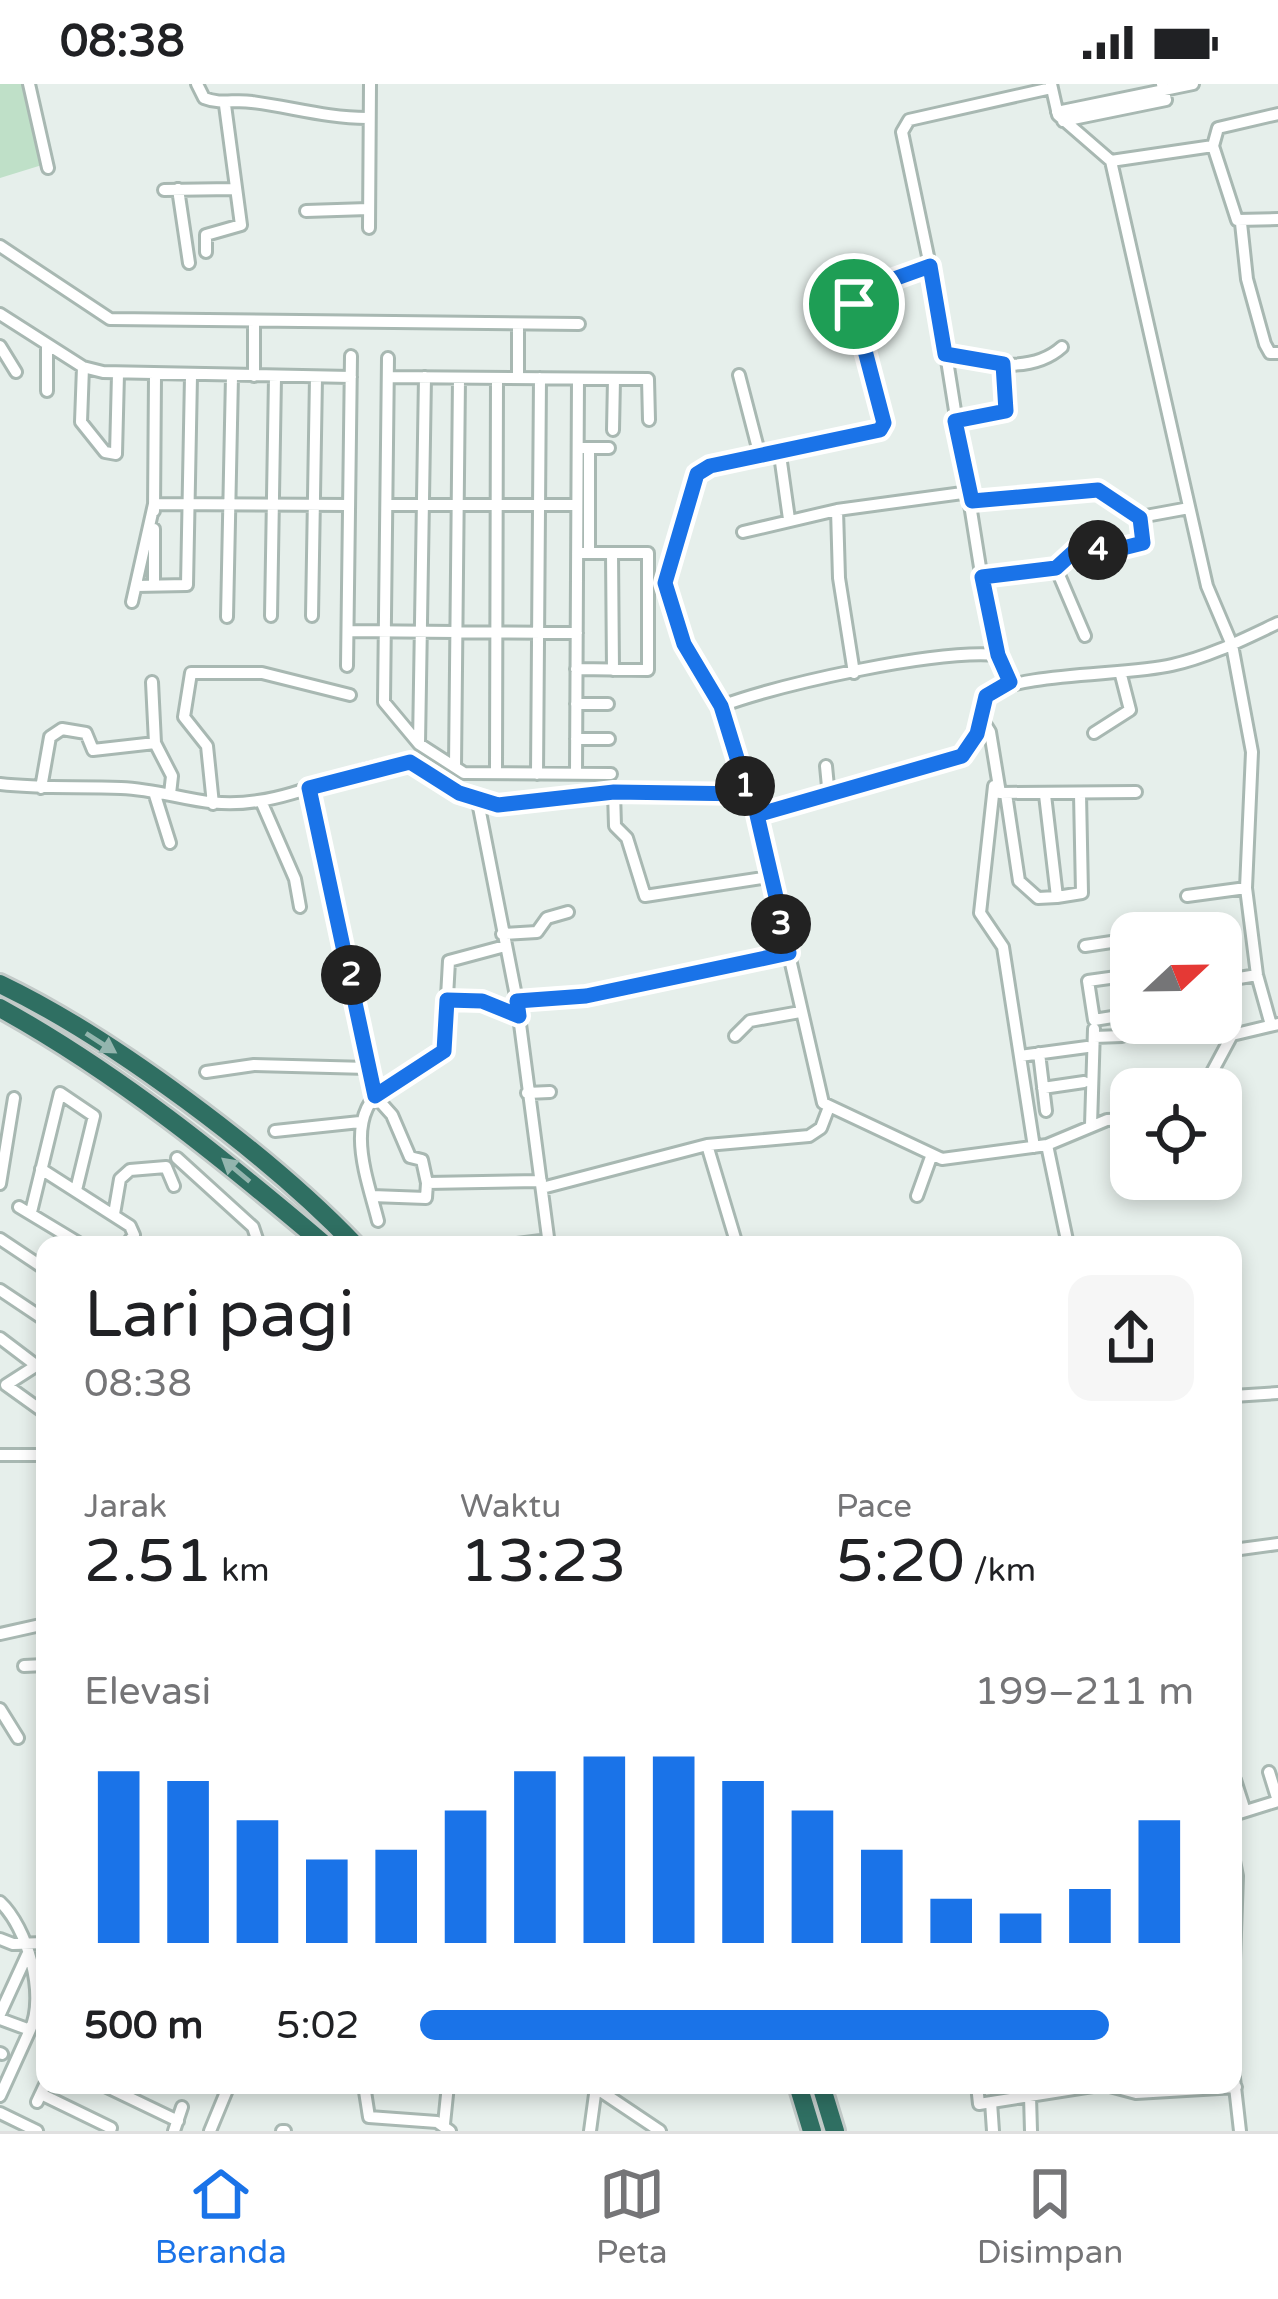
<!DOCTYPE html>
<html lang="id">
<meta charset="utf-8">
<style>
:root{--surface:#fff;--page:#f6f6f6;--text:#202124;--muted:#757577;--line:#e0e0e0;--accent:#1a73e8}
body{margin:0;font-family:"Varela Round",sans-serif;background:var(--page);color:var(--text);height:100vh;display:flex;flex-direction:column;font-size:45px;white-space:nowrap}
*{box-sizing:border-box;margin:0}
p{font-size:39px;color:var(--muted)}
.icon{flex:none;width:66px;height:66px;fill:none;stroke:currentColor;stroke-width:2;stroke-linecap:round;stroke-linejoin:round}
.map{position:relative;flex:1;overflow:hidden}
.drawer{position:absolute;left:36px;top:1152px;width:1206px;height:858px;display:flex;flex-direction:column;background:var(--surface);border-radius:24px;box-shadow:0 6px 18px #0003}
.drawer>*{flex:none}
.needle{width:78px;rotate:68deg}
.tools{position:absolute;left:1110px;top:828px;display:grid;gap:24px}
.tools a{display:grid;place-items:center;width:132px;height:132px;border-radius:24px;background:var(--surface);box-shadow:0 6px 18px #0003;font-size:60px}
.pin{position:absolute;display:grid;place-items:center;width:102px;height:102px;color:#fff;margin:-51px;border:6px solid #fff;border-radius:50%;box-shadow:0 3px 12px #0007}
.km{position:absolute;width:60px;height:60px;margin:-30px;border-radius:50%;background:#222;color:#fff;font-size:33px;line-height:60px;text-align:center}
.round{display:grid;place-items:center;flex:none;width:126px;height:126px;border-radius:24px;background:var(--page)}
.head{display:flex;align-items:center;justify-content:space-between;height:204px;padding:0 48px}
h1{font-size:66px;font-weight:600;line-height:90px}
.metrics{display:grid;grid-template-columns:repeat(3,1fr);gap:18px;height:204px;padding:12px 48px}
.metrics div{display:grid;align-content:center}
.metrics b{font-size:60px;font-weight:600}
.metrics small{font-size:33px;font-weight:400}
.metrics p{font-size:33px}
.chart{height:336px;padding:24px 48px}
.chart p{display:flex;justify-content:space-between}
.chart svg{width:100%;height:216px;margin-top:12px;stroke:var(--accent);stroke-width:6}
ul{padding:0 48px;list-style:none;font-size:39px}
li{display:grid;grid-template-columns:192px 144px 1fr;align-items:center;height:90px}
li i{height:30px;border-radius:15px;background:var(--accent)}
.status{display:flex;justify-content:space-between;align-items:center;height:84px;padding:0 60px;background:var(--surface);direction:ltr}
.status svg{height:33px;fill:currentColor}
.dock{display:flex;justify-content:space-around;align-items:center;height:168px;border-top:3px solid var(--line);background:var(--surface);font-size:33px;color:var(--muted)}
.dock a{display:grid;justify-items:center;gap:6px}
.dock .on{color:var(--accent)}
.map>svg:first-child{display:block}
</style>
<div class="status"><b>08:38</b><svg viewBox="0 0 49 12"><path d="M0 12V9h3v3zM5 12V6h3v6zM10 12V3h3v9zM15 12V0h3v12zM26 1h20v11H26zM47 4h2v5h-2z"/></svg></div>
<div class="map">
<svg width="1278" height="2047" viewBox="0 0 1278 2047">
<rect width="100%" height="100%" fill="#e6efeb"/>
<path fill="#bfe0c8" d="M 0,0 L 25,0 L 42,81 L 0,94 Z"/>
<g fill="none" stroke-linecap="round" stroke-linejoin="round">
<g stroke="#a8b8b2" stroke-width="16">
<path id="minor" d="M 29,0 L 48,84
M 197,0 L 204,14 C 222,21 234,15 252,18 C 291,23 327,34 367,34
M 1051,0 L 1058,31 L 1111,77 L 1207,502 L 1232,561 L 1252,668 L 1246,804 L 1257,891 L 1271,941
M 1057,28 L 1193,0
M 1063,37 L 1166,16 L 1162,0
M 1213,62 L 1218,44 L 1278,30
M 1111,77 L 1213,62 L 1237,136 L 1278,135
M 178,105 L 189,179
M 164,106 L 234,105
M 306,127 L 368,125
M 1241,139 L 1247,195 L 1265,260 L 1270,269 L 1278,269
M 369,144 L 370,0
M 0,162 L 110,235 L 579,240
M 206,168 L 206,151 L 241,141 L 225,21
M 0,230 L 83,283 L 103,288 L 351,293
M 254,238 L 254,292
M 518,240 L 518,294
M 47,260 L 47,307
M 0,262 L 16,288
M 945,270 C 981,280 1031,291 1062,263
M 388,274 L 384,618 L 419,660 L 464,689 L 611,690
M 83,283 L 81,338 L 105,368 L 116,370 L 118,290
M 739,291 L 760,372
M 388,293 L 648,295 L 649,336
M 955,337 L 1006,327 L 1003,281
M 613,346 L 614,295
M 583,364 L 609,364
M 780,371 L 789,435
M 972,417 L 1098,406 L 1140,433 L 1189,424
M 387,421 L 577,421
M 837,426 L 839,494 L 854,589
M 154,427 L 155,292
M 743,448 L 837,426 L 970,408
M 589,469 L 589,364
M 612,469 L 613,586
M 1056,484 L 1080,462 L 1107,468 L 1143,459 L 1140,433
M 982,493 L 1056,484 L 1085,552
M 154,501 L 154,445
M 136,502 L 187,501 L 191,292
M 132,518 L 154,420 L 349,421
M 271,532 L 275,293
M 312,532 L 316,293
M 227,533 L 232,292
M 348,547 L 577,549
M 347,582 L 351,272
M 576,585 L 648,586 L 648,469 L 577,469
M 152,598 L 155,659 L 172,692 L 170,710
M 1010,598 L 998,571 L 983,502 L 938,220 L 902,48 L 909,36 L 1051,4
M 576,620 L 608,620
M 721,622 C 782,600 935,565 998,571
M 980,632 L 990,648 L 1000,709 L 1136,708
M 1094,649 L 1130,626 L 1121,591
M 576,655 L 609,655
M 419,660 L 425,293
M 826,682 L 829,713
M 455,683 L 459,294
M 496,689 L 497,294
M 537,690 L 540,294
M 576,690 L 578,295
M 0,700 C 41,705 80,702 121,704 C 172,706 203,726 258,717 C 309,710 358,680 411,678 L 459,709 L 498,721 L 547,719 L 591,709 L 742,709 L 764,732 L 962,672 L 973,660 L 986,612 C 1017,588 1126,592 1172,581 C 1209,573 1244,555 1278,539
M 994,702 L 980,829 L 1003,863 L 1034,1063
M 41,704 L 50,653 L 62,645 L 86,649 L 93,666 L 155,659
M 309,705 L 375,1012 L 392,1031 L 410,1073 L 422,1076 L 427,1099
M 154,708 L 170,759
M 614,708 L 615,742 L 627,754 L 645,812 L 769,793
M 748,710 L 721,622 L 684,560 L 665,499 L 697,390 L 710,382 L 880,346 L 884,339 L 858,240 L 855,209 L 930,182
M 1006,710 L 1019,797 L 1038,814 L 1057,813
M 1045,711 L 1057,813 L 1082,809 L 1080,710
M 261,717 L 295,795 L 300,823
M 478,718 L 517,917 L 549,1161
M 213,720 L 207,662 L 184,633 L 191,589 L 262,589 L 350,611
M 757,731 L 823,1019 L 942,1075 L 1047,1061 L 1068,1161
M 1187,812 L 1246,804
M 502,850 L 537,848 L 547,834 L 568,828
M 1085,862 L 1131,855
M 1131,891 L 1088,897 L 1094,936 L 1131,930
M 1221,897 L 1257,891
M 1221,898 L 1221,917
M 447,916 L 482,917 L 519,932
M 517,917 L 609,908 L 789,869
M 735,952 L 750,937 L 800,928
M 1094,953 L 1122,952
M 1039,969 L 1046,1027
M 1020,972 L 1087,963
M 206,988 L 254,981 L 368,984
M 1043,1004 L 1084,998
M 1203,1005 L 1232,951 L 1278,940
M 527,1009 L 550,1008
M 1091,1041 L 1094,945
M 275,1047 L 360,1038
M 707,1061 L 737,1161
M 1047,1061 L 1107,1036 L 1131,1035
M 177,1074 L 253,1143 L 259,1161
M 41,1085 L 130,1142 L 134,1151 L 126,1161
M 0,1100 L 14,1014
M 542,1104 L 707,1061 L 809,1052 L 821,1044 L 829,1023
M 372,1112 L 426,1114 L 427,1099 L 541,1097
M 917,1112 L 931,1073
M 19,1123 L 82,1161
M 31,1128 L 60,1009 L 94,1032 L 76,1106
M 114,1130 L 120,1095 L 130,1086 L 166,1083 L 174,1102
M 378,1137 C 367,1093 342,1033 386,1002 C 405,989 428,984 444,967 L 449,877 L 505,862
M 0,1155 L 45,1185
M 509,1161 L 549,1156
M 0,1206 L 45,1236
M 0,1254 L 37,1282
M 45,1276 L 6,1301 L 45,1329
M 1233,1312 L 1278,1309
M 0,1371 L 45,1371
M 1233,1466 L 1278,1460
M 0,1550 L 45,1540
M 24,1582 L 45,1581
M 0,1625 L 18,1654
M 1269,1688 L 1278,1717
M 1235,1696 L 1245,1727
M 1233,1731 L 1278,1717
M 1233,1772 L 1237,1792 L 1233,1904
M 0,1818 C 27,1843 47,1911 30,1946
M 0,1855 L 13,1860 L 45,1859
M 0,1930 L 27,1871
M 0,1935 L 30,1946 L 0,2012
M 0,1969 L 2,1970
M 1233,1985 L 1240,2047
M 103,2001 L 178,2037
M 364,2001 L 369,2033 L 437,2038 L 450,2047
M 977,2001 L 979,2020 L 1099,2001
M 1106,2001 L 1136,2009 L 1236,2003
M 934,2002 L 977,2002
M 596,2004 L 660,2047
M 41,2010 L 111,2044
M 1030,2012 L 1031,2047
M 37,2018 L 45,2001
M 991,2018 L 993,2047
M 0,2029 L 37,2047
M 444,2040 L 448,2001
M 174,2047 L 182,2023
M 210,2047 L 229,2001
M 282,2047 L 285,2047
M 590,2047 L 596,2003"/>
</g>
<g stroke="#c2cac8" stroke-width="24">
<path id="motorway" d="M 0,900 C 111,953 269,1071 355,1161
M 0,924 C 119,990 221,1073 325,1161
M 798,2001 L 812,2047
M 821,2001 L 835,2047"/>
</g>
<use href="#minor" stroke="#fff" stroke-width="10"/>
<use href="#motorway" stroke="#2f6f62" stroke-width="18"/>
</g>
<defs><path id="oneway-solid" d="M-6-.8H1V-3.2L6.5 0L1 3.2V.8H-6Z" transform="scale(3)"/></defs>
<g fill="#93b5ae">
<use href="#oneway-solid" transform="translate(101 959) rotate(33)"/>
<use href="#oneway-solid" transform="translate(236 1086) rotate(-140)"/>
</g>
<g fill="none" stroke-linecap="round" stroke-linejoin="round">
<g stroke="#fff" stroke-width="24">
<path id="route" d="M 930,182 L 945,270 L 1003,280 L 1006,327 L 955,337 L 972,417 L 1098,406 L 1140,434 L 1143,459 L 1107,468 L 1080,462 L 1056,484 L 982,493 L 998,571 L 1010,598 L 986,612 L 977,650 L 962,672 L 757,731 L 789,869 L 586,912 L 517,917 L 519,932 L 482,917 L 447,916 L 444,967 L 375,1012 L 309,704 L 410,678 L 459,709 L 498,721 L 614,708 L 748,710 L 721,622 L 684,560 L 665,499 L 697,390 L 710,382 L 880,346 L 884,339 L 858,240 L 855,209 Z"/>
</g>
<use href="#route" stroke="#1a73e8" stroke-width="15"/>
</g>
</svg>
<div class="tools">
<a><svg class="needle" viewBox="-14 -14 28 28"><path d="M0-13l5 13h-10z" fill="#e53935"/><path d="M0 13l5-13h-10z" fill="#757577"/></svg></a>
<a><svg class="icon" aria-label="locate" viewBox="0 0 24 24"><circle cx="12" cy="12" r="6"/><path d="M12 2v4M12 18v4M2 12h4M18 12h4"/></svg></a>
</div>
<div class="pin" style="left:854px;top:220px;background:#1e9e55"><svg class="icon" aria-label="arrive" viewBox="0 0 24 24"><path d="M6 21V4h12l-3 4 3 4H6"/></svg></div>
<b class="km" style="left:745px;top:702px">1</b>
<b class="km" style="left:351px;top:891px">2</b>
<b class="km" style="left:781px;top:840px">3</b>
<b class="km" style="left:1098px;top:466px">4</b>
<section class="drawer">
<div class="head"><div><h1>Lari pagi</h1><p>08:38</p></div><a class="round"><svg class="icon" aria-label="share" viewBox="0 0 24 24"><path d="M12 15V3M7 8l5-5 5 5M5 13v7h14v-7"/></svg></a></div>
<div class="metrics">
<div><p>Jarak</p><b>2.51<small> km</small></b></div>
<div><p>Waktu</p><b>13:23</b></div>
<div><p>Pace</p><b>5:20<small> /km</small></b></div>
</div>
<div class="chart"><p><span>Elevasi</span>199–211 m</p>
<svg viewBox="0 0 160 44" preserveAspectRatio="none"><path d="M5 44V9M15 44V11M25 44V19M35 44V27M45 44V25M55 44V17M65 44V9M75 44V6M85 44V6M95 44V11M105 44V17M115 44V25M125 44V35M135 44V38M145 44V33M155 44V19"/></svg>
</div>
<ul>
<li><b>500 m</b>5:02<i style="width:89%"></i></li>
</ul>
</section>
</div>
<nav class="dock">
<a class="on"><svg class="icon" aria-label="home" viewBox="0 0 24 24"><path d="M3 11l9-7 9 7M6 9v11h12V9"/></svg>Beranda</a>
<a><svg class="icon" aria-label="map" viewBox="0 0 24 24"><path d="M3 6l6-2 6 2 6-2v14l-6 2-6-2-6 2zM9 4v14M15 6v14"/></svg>Peta</a>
<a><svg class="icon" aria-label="saved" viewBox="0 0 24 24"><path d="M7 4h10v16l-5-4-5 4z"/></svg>Disimpan</a>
</nav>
